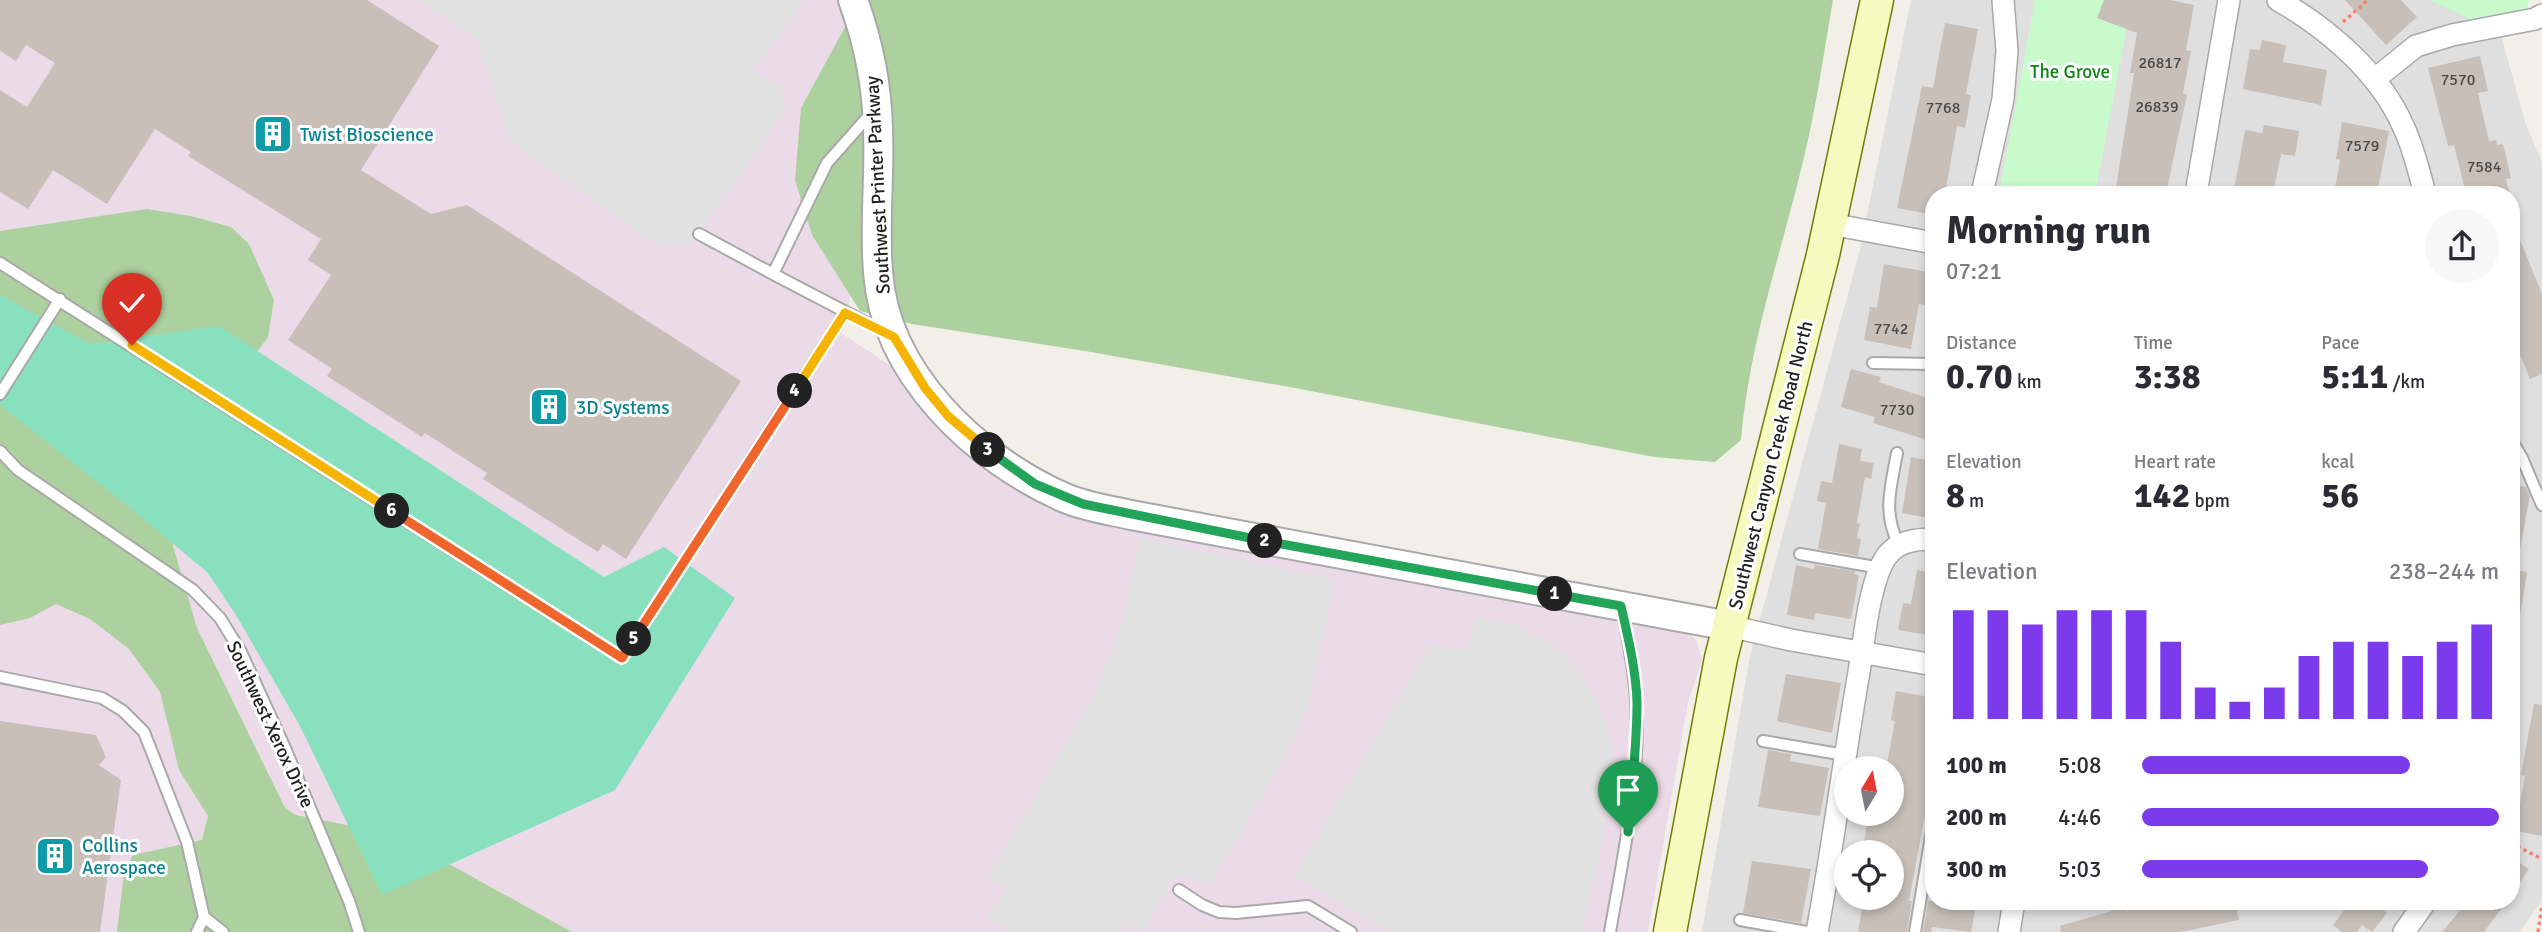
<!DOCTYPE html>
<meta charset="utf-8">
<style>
:root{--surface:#fff;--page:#f7f7f7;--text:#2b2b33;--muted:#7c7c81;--accent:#7c3aed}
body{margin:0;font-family:Signika,sans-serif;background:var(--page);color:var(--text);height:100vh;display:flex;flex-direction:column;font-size:26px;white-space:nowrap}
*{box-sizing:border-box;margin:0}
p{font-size:23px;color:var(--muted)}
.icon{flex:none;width:38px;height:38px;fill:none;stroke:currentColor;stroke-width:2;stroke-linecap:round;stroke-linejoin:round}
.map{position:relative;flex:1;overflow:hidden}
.sheet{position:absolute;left:1925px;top:186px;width:595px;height:724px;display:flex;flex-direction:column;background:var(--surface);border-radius:28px;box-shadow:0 4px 10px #0003}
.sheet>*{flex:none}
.needle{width:46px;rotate:10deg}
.tools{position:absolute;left:1834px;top:756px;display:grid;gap:14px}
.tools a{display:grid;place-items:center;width:70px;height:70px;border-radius:50%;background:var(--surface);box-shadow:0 4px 10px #0003;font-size:35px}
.pin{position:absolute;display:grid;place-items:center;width:60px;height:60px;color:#fff;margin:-72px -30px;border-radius:50% 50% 50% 0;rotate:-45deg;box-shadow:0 0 7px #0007}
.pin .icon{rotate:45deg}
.km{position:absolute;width:35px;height:35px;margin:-18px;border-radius:50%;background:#222;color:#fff;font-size:19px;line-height:35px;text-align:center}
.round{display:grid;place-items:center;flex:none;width:74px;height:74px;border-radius:37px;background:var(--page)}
.head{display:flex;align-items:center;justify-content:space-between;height:119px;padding:0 21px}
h1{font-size:38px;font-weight:700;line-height:52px}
.stats{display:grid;grid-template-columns:repeat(3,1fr);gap:10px;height:119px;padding:7px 21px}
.stats div{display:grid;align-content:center}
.stats b{font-size:35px;font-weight:700}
.stats small{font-size:19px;font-weight:400}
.stats p{font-size:19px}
.chart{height:196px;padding:14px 21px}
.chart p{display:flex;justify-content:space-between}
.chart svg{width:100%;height:126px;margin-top:7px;stroke:var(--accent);stroke-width:6}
ul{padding:0 21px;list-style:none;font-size:23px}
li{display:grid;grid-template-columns:112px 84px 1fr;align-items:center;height:52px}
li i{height:18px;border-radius:9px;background:var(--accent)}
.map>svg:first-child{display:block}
</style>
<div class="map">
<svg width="2542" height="932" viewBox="0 0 2542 932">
<rect width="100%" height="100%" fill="#f2efe9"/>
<path fill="#e0dfdf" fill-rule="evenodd" d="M 1911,0 L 2431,0 L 2470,18 L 2495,14 L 2526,125 L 2542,162 L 2542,901 L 2519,932 L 1702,932 L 1750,656 L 1860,249 ZM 1934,194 L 2511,194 L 2511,901 L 1934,901 ZM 1846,768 L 1892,768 L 1892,814 L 1846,814 ZM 1846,852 L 1892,852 L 1892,898 L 1846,898 Z"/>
<path fill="#ebdbe8" d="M 0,0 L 929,0 L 841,333 L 925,388 L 955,444 L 1047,506 L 1133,531 L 1682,627 L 1697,641 L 1702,659 L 1688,702 L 1648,932 L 0,932 Z"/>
<path fill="#add19e" d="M 852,0 L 1833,0 C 1824,51 1817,103 1805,153 C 1783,248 1749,342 1741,440 L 1715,462 L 1654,457 L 1295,388 L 1085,351 L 912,324 L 860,311 L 812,235 L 795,180 L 801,108 L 845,27 Z
M 147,209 L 191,216 L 231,227 L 249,244 L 274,300 L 268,337 L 180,457 L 166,522 L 197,628 L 285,808 L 296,815 L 397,835 L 572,932 L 117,932 L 124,873 L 133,855 L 202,840 L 208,816 L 179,770 L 160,692 L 129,649 L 90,619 L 56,604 L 30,618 L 0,625 L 0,231 Z"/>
<path fill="#c8facc" d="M 2035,0 L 2132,0 L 2095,194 L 1999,194 Z
M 2430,0 L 2529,0 L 2527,11 L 2470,19 Z"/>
<path fill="#88e0be" d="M 0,295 L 90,344 L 219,326 L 604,577 L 664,547 L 735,598 L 615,790 L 382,895 L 300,726 L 236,615 L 208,573 L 134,511 L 0,405 Z"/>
<path fill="#e2e2e2" d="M 419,0 L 805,0 L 754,70 L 781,87 L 786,110 L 690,246 L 657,245 L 510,142 L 477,39 Z
M 1140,538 L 1335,580 L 1308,707 L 1287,754 L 1211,883 L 1177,874 L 1143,932 L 1125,924 L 1120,932 L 1011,932 L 987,918 L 1005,887 L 988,877 L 1097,689 L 1121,625 Z
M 1477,617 L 1513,624 L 1550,644 L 1573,665 L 1594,693 L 1607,723 L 1613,761 L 1609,811 L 1583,932 L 1390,932 L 1294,876 L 1430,645 L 1466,650 Z"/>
<path fill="#c7bfb8" d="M 0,0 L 367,0 L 439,46 L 361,170 L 431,214 L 467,205 L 741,381 L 626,559 L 603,544 L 598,552 L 483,479 L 487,473 L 425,433 L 422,437 L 327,376 L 332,369 L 288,340 L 331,275 L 308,260 L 321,239 L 188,156 L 191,152 L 155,129 L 107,204 L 53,170 L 28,209 L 0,192 L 0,90 L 27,107 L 55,63 L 26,45 L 16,61 L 0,51 Z
M 2104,0 L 2170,0 L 2194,5 L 2186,50 L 2191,51 L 2183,94 L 2187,94 L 2166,194 L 2115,194 L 2134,73 L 2130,73 L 2137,33 L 2097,18 Z
M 2345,0 L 2401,0 L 2417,17 L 2386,45 Z
M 1945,23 L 1978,29 L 1966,94 L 1971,95 L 1965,128 L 1957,126 L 1945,194 L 1934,194 L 1934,215 L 1897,208 L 1922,86 L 1933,88 Z
M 2262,40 L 2286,45 L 2283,62 L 2327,70 L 2321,105 L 2243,89 L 2250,49 L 2260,50 Z
M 2480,56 L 2488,91 L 2478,93 L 2489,141 L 2496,140 L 2497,145 L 2503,144 L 2511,178 L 2506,179 L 2510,194 L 2466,194 L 2454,145 L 2448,146 L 2428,68 Z
M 2342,122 L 2389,131 L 2377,194 L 2334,194 L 2340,160 L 2336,159 Z
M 2264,125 L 2299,131 L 2295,156 L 2281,154 L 2273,194 L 2234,190 L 2245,130 L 2262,133 Z
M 2511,218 L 2542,294 L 2542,374 L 2530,379 L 2511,333 Z
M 1884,264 L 1934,273 L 1929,306 L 1919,304 L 1911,349 L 1864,340 L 1870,307 L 1877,308 Z
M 1851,369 L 1881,377 L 1879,382 L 1934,400 L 1934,442 L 1873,423 L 1875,417 L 1841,407 Z
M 1839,444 L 1862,449 L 1860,461 L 1874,463 L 1871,479 L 1865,477 L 1857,523 L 1860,524 L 1857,538 L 1861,539 L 1858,556 L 1818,549 L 1826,503 L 1817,501 L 1821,481 L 1832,483 Z
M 1911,457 L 1933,461 L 1929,485 L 1933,486 L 1928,518 L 1902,513 Z
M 2511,484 L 2526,487 L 2530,496 L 2519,554 L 2511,553 Z
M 1796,565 L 1814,569 L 1815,565 L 1855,571 L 1854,574 L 1859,575 L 1851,619 L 1815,613 L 1814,620 L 1787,615 Z
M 2511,569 L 2527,572 L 2520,616 L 2511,615 Z
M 1917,570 L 1934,573 L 1934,636 L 1898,630 L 1903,603 L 1911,604 Z
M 1786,674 L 1841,683 L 1832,733 L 1777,721 Z
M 1896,691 L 1934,698 L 1934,749 L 1931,766 L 1934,767 L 1909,901 L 1912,901 L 1907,932 L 1858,932 L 1864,898 L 1892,901 L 1892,852 L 1862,852 L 1867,825 L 1872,826 L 1874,814 L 1892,814 L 1892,768 L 1886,768 L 1895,721 L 1891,720 Z
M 2534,704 L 2542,705 L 2542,836 L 2515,831 L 2525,776 L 2521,775 Z
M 0,721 L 96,735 L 106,757 L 99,765 L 121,780 L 100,932 L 0,932 Z
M 1768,750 L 1791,754 L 1790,761 L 1829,768 L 1820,816 L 1758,807 Z
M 2511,857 L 2529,869 L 2511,895 Z
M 1752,861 L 1811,869 L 1801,923 L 1743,913 Z
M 1928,901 L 1977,901 L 1971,932 L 1932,927 L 1931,932 L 1923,932 Z
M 2187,901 L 2235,901 L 2239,920 L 2180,932 L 2061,932 L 2060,926 L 2125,907 L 2126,911 L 2157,904 L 2158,908 Z
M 2351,901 L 2371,901 L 2387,913 L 2372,932 L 2362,925 L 2357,932 L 2342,932 L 2333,925 Z
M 2468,901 L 2507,901 L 2484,932 L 2442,932 Z"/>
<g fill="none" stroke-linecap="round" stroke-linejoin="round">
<g stroke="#a9a9a9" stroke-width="14">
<path id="service" d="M 873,111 L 827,163 L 773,274 L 888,334
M 699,234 L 773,274
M 0,263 L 622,658 L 845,313
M 1873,363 L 1934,364
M 0,394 L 60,299
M 2511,439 L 2522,458 L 2542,505
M 0,451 L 18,470 L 193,590 L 220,618 L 241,652 L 285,748 L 349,901 L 359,932
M 1897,453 C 1891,487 1882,512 1899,545
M 1800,554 L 1881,568
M 0,677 L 102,698 L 123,711 L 144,732 L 187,842 L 204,917 L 197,932
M 1763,741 L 1845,755
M 1179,890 L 1202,905 L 1219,912 L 1236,913 L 1308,906 L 1351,932
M 204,917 L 223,932
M 1740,920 L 1807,932
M 1610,932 C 1623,857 1641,775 1636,699 C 1634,668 1628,639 1622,609
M 1915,932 L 1934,818"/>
</g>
<g stroke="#a9a9a9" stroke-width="24">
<path id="minor" d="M 2278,0 C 2329,29 2381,74 2404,128 C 2414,149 2419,172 2425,194
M 2375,79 L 2416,46 L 2452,35 L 2535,19 L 2542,15
M 1982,194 L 2003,99 L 2007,51 L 2003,0
M 2196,194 L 2229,0
M 1830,224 L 1934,243
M 1729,626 L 1791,640 L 1934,665
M 1817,932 C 1833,846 1844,758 1859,672 C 1864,641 1869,583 1886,557 C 1897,541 1916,539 1934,539
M 2009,932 L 2014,901
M 2404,932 L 2426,901"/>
</g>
<g stroke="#a9a9a9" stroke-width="32">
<path id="tertiary" d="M 853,0 C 868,41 877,85 878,129 C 880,177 874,225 878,272 C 885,374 976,459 1065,498 C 1086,507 1109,510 1131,515 L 1729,626"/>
</g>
<g stroke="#707d05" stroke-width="35">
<path id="secondary" d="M 1670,932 L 1721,658 L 1823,255 L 1877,0"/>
</g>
<path stroke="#fa8072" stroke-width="3.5" stroke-dasharray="3.5 3.5" stroke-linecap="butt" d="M 2343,22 L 2368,0
M 2511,843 L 2542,859
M 2538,932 L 2542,905"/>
<use href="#service" stroke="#fff" stroke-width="10"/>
<use href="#minor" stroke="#fff" stroke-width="21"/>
<use href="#tertiary" stroke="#fff" stroke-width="28"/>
<use href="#secondary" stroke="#f7fabf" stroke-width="32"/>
</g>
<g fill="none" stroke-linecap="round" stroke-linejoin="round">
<g stroke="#fff" stroke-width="14">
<path id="split-1" d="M 1555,594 L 1621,606 C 1628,637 1636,670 1637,702 C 1637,746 1632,789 1628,832"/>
</g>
<g stroke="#fff" stroke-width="14">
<path id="split-2" d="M 1265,541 L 1555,594"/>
</g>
<g stroke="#fff" stroke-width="14">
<path id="split-3" d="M 988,450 L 1035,484 L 1083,504 L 1265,541"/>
</g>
<g stroke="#fff" stroke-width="14">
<path id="split-4" d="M 795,391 L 845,313 L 894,337 L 925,388 L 948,416 L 988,450"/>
</g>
<g stroke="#fff" stroke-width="14">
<path id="split-5" d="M 634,639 L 795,391"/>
</g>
<g stroke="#fff" stroke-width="14">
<path id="split-6" d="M 392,511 L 622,658 L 634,639"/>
</g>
<g stroke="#fff" stroke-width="14">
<path id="split-7" d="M 132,345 L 392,511"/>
</g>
<use href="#split-1" stroke="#22a559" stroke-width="9"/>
<use href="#split-2" stroke="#22a559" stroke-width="9"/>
<use href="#split-3" stroke="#22a559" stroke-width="9"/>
<use href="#split-4" stroke="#f5b400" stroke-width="9"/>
<use href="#split-5" stroke="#f0652b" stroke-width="9"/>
<use href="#split-6" stroke="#f0652b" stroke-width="9"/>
<use href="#split-7" stroke="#f5b400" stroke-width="9"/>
</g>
<defs>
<g id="building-square" transform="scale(2.0125)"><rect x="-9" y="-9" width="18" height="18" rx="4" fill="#0f9aa8" stroke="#fff"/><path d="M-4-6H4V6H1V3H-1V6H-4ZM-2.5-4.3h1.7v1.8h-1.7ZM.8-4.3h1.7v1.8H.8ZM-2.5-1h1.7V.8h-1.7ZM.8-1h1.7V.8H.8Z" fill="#fff"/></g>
</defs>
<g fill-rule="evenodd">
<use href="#building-square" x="273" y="134"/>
<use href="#building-square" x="549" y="407"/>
<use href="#building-square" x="55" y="856"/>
</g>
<g text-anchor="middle" stroke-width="6" stroke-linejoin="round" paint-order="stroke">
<g font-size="16" fill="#4b4948">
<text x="2160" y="68">26817</text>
<text x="2458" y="85">7570</text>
<text x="2157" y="112">26839</text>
<text x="1943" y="113">7768</text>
<text x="2362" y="151">7579</text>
<text x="2484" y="172">7584</text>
<text x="1891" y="334">7742</text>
<text x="1897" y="415">7730</text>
</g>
<g font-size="19" fill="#0c8416" stroke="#fff">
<text x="2070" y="78">The Grove</text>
</g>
<g font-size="19" fill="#0d838f" stroke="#fff" text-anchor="start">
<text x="300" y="141">Twist Bioscience</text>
<text x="576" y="414">3D Systems</text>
<text x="82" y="852">Collins<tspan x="82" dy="22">Aerospace</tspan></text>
</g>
<g font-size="19" fill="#222" stroke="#fff">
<text transform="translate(877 185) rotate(-93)" y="7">Southwest Printer Parkway</text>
<text transform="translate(1770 465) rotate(-76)" y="7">Southwest Canyon Creek Road North</text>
<text transform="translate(271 724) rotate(65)" y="7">Southwest Xerox Drive</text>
</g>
</g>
</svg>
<div class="tools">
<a><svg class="needle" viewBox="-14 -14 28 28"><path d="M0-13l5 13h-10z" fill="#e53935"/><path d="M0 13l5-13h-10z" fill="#7c7c81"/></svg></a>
<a><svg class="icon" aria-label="locate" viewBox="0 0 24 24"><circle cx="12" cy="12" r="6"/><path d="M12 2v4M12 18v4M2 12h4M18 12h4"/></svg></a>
</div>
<div class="pin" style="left:1628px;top:832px;background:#1e9e55"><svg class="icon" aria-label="arrive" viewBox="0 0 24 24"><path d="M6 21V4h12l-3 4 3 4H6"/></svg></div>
<div class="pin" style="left:132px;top:345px;background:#d93025"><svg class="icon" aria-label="check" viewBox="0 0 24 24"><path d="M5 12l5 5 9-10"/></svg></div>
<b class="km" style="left:1555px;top:594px">1</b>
<b class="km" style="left:1265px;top:541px">2</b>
<b class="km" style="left:988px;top:450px">3</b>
<b class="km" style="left:795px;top:391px">4</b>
<b class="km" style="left:634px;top:639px">5</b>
<b class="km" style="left:392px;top:511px">6</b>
<section class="sheet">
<div class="head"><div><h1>Morning run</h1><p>07:21</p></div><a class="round"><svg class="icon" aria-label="share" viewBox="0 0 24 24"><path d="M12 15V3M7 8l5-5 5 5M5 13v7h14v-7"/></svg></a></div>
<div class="stats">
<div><p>Distance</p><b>0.70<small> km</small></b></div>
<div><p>Time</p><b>3:38</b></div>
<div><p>Pace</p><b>5:11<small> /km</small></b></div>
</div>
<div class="stats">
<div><p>Elevation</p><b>8<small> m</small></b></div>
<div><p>Heart rate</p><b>142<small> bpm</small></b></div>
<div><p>kcal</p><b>56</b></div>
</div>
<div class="chart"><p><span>Elevation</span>238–244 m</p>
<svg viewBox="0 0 160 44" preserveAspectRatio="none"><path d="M5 44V6M15 44V6M25 44V11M35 44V6M45 44V6M55 44V6M65 44V17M75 44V33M85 44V38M95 44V33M105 44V22M115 44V17M125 44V17M135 44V22M145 44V17M155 44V11"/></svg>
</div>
<ul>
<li><b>100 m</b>5:08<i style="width:75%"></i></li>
<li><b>200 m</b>4:46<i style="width:100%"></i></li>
<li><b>300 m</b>5:03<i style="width:80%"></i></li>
</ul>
</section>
</div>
